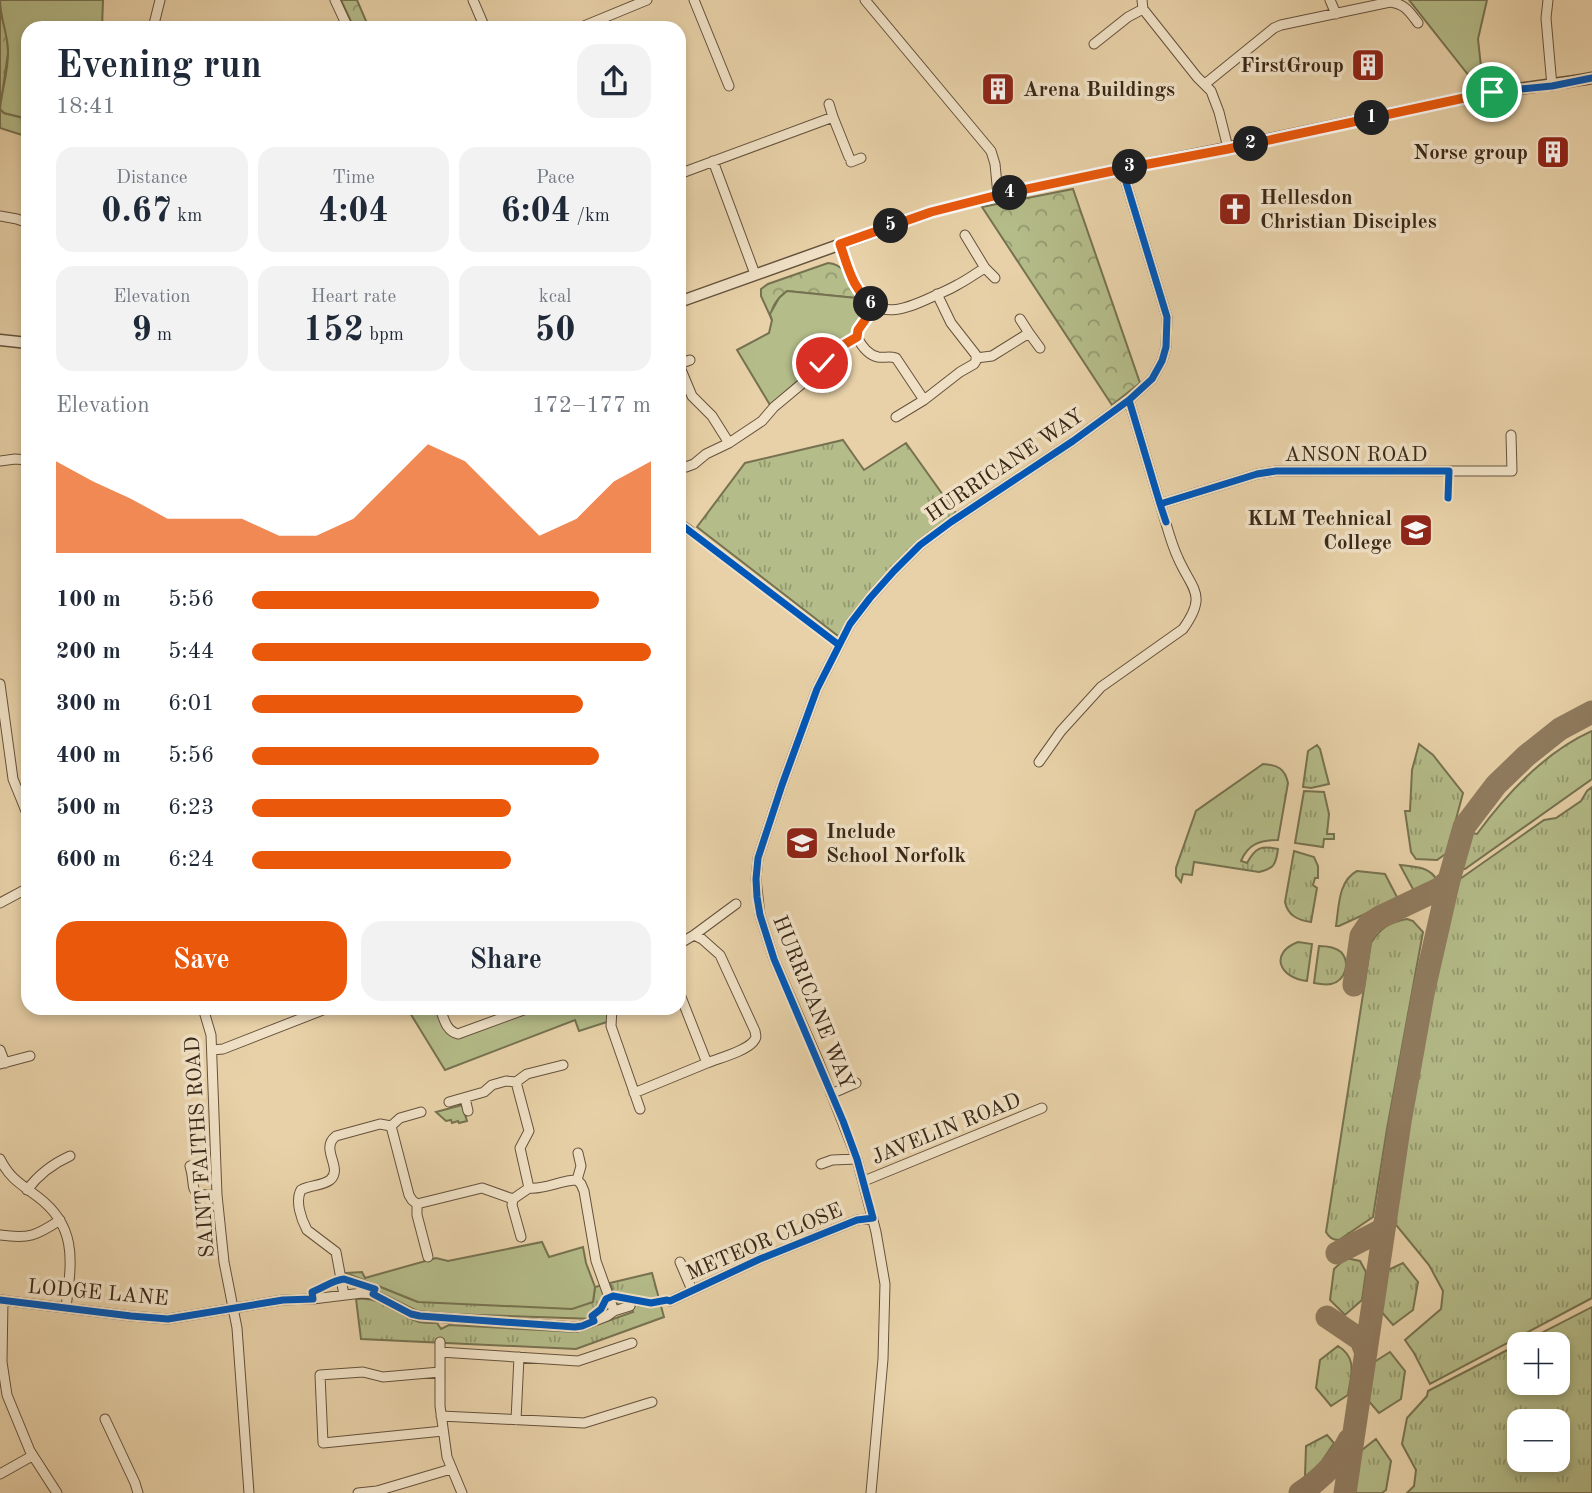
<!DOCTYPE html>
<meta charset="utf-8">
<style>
:root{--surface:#fff;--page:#f2f2f3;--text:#1f2937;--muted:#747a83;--accent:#ea580c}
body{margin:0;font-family:"Old Standard TT",serif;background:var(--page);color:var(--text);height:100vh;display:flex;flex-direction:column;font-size:26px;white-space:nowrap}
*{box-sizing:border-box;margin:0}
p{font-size:23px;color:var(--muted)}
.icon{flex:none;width:38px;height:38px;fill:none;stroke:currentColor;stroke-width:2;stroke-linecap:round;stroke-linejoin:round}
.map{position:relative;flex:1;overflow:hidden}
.panel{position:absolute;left:21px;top:21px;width:665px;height:994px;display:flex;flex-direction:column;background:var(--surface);border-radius:21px;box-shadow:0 4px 10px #0003}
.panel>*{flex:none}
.controls{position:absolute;left:1507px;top:1332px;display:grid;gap:14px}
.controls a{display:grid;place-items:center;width:63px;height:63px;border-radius:14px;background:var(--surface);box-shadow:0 4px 10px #0003;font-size:35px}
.pin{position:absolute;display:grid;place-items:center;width:60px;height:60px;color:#fff;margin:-30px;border:4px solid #fff;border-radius:50%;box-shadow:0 2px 7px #0007}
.km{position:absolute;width:35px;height:35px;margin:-18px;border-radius:50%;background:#222;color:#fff;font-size:19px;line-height:35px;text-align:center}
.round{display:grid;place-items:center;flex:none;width:74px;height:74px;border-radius:21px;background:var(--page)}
.headline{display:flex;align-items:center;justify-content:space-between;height:119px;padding:0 35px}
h1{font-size:38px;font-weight:700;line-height:52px}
.figures{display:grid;grid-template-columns:repeat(3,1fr);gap:10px;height:119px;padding:7px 35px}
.figures div{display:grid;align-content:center;border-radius:18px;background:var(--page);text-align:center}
.figures b{font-size:35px;font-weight:700}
.figures small{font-size:19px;font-weight:400}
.figures p{font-size:19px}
.chart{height:196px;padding:14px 35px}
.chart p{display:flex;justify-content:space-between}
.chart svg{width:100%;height:126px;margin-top:7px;fill:var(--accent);opacity:.7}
.cta{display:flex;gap:14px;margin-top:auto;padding:14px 35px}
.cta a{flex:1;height:80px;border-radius:21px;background:var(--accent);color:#fff;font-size:28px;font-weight:700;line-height:80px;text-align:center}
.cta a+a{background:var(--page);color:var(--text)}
ul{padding:0 35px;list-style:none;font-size:23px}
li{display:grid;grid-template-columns:112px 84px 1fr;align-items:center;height:52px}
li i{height:18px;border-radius:9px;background:var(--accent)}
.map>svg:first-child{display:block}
</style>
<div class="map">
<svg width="1592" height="1493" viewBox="0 0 1592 1493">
<defs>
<pattern id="grass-tufts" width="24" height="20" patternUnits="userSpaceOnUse" patternTransform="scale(1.75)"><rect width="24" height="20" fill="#b4bc89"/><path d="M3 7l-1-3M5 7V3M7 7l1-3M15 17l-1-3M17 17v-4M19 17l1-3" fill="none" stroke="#93996f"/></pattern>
<pattern id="forest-crowns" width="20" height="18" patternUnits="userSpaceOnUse" patternTransform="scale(1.75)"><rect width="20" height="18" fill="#b4bc89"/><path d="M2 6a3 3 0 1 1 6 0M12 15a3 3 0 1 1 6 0" fill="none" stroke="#93996f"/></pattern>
</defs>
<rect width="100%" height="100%" fill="#e8d1a8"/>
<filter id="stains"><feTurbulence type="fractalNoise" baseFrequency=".00286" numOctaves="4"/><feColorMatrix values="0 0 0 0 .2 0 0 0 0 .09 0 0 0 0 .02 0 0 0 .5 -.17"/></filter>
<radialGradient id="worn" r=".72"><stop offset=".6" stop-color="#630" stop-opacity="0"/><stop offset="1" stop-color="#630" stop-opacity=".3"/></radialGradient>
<path fill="url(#grass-tufts)" stroke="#767250" stroke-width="2" fill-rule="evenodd" d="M 843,440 L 864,470 L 906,443 L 958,516 L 894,571 L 842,639 L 697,527 L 745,463 Z
M 1592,731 L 1592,779 L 1465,869 L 1461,869 L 1472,833 L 1477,834 C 1507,793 1545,752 1592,731 Z
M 1419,744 L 1433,755 L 1463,793 L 1447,853 L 1437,860 L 1416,859 L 1411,852 L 1405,811 L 1410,811 L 1412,770 Z
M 1317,745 L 1320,749 L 1329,784 L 1311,788 L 1303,787 L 1308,751 Z
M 1263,764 C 1277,765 1285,768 1288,783 L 1278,840 C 1260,840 1248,844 1241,861 L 1247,863 C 1255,848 1261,845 1278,849 C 1276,864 1274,869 1259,872 L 1194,862 L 1192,875 L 1183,874 L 1181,882 L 1176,876 L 1176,868 L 1196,811 Z
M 1592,787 L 1592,1298 L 1430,1384 L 1414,1353 L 1405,1340 L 1441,1309 L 1443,1291 L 1429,1265 L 1392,1220 L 1421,1040 L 1457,881 L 1544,820 L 1556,818 L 1581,801 L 1587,791 Z
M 1304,791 L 1324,792 L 1329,814 L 1327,834 L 1334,834 L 1334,839 L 1324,839 L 1323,847 L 1295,843 Z
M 1294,851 L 1314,857 L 1318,866 L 1318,878 L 1315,878 L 1313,885 L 1317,888 L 1311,922 C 1298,920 1288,916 1285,902 Z
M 1400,865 C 1415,867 1429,866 1437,880 L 1414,891 Z
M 1357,871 L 1385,874 L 1398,899 L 1339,926 L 1336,926 C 1339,907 1338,881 1357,871 Z
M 1407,919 L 1413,921 L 1423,932 L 1387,1129 L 1373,1217 L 1339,1240 C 1332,1240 1329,1237 1326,1232 L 1371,943 C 1380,928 1390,922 1407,919 Z
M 1298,942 L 1312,944 L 1307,981 C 1279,978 1269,953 1298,942 Z
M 1319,946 C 1327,946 1335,947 1341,952 C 1351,963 1345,981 1331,984 C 1326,985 1319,984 1314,983 Z
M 1346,1258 L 1360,1261 L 1366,1272 L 1362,1300 L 1345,1315 L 1330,1300 L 1334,1269 Z
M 1403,1263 L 1418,1282 L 1413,1310 L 1393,1325 L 1379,1309 L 1386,1271 Z
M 346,1273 L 418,1302 L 593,1302 L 595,1287 L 603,1285 L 611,1307 L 609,1313 L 595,1319 L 448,1314 L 417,1311 L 375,1290 L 344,1279 Z
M 652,1273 L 664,1317 L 576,1349 L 361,1339 L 356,1299 C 385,1296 395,1314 419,1322 C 425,1323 431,1323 437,1323 L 441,1329 L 449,1325 L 577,1332 L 633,1312 L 630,1306 L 623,1307 L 617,1304 L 610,1283 Z
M 1592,1307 L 1592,1493 L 1407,1493 L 1414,1486 L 1416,1470 L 1402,1444 L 1407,1418 L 1427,1396 L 1428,1391 L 1519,1344 L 1519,1382 L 1558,1382 L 1558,1344 L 1520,1344 ZM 1519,1421 L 1558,1421 L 1558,1460 L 1519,1460 Z
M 1338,1346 C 1358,1358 1351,1375 1348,1395 L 1331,1406 L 1316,1388 L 1320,1360 Z
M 1390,1352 L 1405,1371 L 1401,1399 L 1379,1413 L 1366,1398 L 1371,1364 Z
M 1327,1435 L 1334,1443 L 1316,1470 L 1305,1477 L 1306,1446 Z
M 1376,1439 L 1391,1461 L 1386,1490 L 1382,1493 L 1357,1493 L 1353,1488 L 1358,1453 Z"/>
<path fill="url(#forest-crowns)" stroke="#767250" stroke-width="2" d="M 341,0 L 357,0 L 369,28 L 354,28 Z
M 0,11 L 7,33 L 8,53 L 0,109 L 4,113 L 28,119 L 28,137 L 0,128 Z
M 1073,189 L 1140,383 L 1112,405 L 982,207 Z
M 828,263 C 847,264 849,283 856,298 L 787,291 C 778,298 769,308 772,320 L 761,296 L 761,289 L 768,284 Z"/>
<path fill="#b4bc89" stroke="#767250" stroke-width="2" d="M 0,0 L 103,0 L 102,28 L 28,28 L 28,119 L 4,113 L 0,109 C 2,89 9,69 8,49 C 7,32 0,17 0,0 Z
M 1409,0 L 1487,0 L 1478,39 L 1483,85 L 1477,86 Z
M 787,291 L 856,298 L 867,307 C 866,329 834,347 820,360 C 804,376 788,390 770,405 L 737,350 L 769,333 L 772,320 L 770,314 L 779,298 Z
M 407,1008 L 440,1008 L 452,1032 L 529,1008 L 611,1008 L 610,1021 L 579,1031 L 575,1020 L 445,1070 Z
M 462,1105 L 467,1121 L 459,1123 L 458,1121 L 452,1123 L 451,1120 L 446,1121 L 436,1112 Z
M 542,1242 L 549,1257 L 583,1247 L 586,1263 L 595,1287 L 593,1302 L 572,1309 L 418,1302 L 346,1273 L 362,1272 L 365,1278 L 436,1258 L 448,1261 Z"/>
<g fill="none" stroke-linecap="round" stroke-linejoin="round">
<path stroke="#907c60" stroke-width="23" d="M 1354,985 L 1361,936 L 1369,924 L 1380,917 L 1439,889 L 1449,880
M 1337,1253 L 1380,1231 L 1383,1228 L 1386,1221
M 1327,1317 L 1361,1340 L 1366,1353
M 1300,1493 C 1320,1480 1338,1462 1349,1440
M 1345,1493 L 1400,1122 L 1423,994 L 1449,880 L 1464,827 L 1496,785 L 1526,756 L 1560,729 L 1592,712"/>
<g stroke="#65523c" stroke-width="11">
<path id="minor" d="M 335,0 L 348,28
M 473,0 L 485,28
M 694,0 L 729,86
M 865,0 L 991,151 L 995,164 L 998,195
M 1330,0 L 1336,14
M 1548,0 L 1546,18 L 1552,86
M 1143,9 L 1197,77 L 1211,91 L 1219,112 L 1228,148
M 153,28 L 160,0
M 336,28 L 346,23
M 579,28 L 647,0
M 1094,44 L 1128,17 L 1143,9 L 1142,0
M 1205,84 L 1274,28 L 1281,25 L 1390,2 C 1405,4 1409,11 1418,23
M 833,117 L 849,157
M 713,161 L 755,274
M 851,162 L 861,158
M 679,174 L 833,117 L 829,104
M 0,216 L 17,219 L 28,223
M 965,235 L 985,268
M 840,244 C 846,259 849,278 858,291 C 879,321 906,309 932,297 C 940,293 949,290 957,285 C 967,280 976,273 985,268 L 995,278
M 1020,319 L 1029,333
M 857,337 C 861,345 868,355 878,357 C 885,358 889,356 896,358 L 924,400
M 976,358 L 992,356 L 1029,333 L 1040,348
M 679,364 L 690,360
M 679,365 L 692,396 L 712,416 L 729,443
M 1129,400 L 1160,504
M 896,417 L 924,400 L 960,372 L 974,364 L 976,361 L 976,355 L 951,323 L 937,294
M 0,461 L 15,459 L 28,460
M 679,464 L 686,467 L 694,464 L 706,454 L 729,443 L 762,421 L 774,407 L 804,382 L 822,363 L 845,344 L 857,337 L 858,329 L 875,306
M 679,523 L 690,531
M 0,684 L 13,779 L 28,816
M 1039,762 L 1061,731 L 1101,687 L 1183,629 C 1208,594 1192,590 1178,558 C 1170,541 1166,522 1160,504 L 1257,474 L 1276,471 L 1512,471 L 1511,435
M 0,903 L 28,888
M 679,944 L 694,935 L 736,904
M 679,992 L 707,1063 C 719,1058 744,1052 753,1042 C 757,1037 756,1037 755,1031 L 720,955 L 702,939 L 694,935
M 203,1008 L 211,1035 L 217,1195 L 224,1262 L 237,1328 L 249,1493
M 440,1008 C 444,1019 446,1031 458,1034 L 529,1008
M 612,1008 L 611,1026 L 640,1109
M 0,1050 L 5,1063
M 212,1050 L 223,1049 L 328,1008
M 0,1064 L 30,1056
M 516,1082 L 527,1074 L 563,1065
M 634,1093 L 707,1063
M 831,1094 L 856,1083
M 465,1098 L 468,1111
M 449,1102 L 484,1092 L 492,1085 L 506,1081 L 516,1082 L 529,1131 L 520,1148 L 529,1188 L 513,1199
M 391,1126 L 400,1118 L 421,1112
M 0,1159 C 10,1179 21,1184 38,1197 C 79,1228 71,1264 66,1308
M 821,1164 L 832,1160 L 857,1159
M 190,1166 C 197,1188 185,1196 217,1195
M 577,1180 L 581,1166 L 578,1153
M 864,1181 L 1042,1108
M 529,1188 C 545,1190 560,1180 577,1180 L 581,1184 L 584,1191 L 596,1261 L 614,1311
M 27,1190 C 39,1174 52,1164 70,1156
M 513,1199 L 512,1205 L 521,1237
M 417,1204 L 482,1188 L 513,1199
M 0,1235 C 29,1239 36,1236 60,1220
M 680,1262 L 692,1290
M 344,1295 L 336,1252 L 307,1230 C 301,1219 295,1201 301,1190 C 310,1185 322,1186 330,1180 C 344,1168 319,1149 336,1136 L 380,1124 L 391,1126 L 409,1195 L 412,1200 L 417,1204 L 417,1215 L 428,1257
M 0,1300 L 131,1316 L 168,1319 L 283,1300 L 313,1299 L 362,1293 L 373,1294 L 411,1314 L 420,1316 L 575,1327 L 582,1326 L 607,1316 L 614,1311 L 630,1306
M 3,1300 L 2,1362 L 7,1395 L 30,1451 L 57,1493
M 670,1301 L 760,1259 L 857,1220 L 873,1218
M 440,1342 L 440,1406 L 447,1457 L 462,1493
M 440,1352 L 578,1361 L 632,1343
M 440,1372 L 383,1377 L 363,1372 L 320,1375 L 323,1443 L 443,1431
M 441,1416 L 584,1423 L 652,1402
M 105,1419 L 135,1483 L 138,1493
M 516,1420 L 519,1357
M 0,1474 L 32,1456
M 358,1493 L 377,1491 L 451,1469
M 871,1493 L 883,1359 L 885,1284 L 876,1232 L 857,1159 L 818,1060 L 774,959 L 760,915 L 756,879 L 758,858 L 782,785 L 817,689 L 850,624 L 870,598 L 894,571 L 920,545 L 951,522 L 1073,441 L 1129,400 L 1152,379 L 1162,361 L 1166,347 L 1167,317 L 1122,169"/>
</g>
<g stroke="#65523c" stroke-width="13">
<path id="tertiary" d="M 679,302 L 931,212 L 998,195 L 1122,169 L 1228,148 L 1464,98 C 1506,89 1549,86 1592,78
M 0,340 L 28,343"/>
</g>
<use href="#minor" stroke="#f0e1c6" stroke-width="9"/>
<use href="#tertiary" stroke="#f0e1c6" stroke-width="10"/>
<g stroke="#f0e1c6" stroke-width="11">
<path id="cycleway" d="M 1129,400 L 1160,504
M 1166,522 L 1160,504 L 1257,474 L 1276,471 L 1449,471 L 1448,498
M 679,523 L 839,645
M 0,1300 L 131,1316 L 168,1319 L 283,1300 L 313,1299 L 312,1292 C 323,1288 333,1280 344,1279 L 375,1289 L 373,1294 L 411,1314 L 420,1316 L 575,1327 L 582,1326 L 594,1321 L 592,1316 L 601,1309 L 606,1299 L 613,1296 L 651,1303 L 667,1300 L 670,1301 L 760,1259 L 857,1220 L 873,1218 L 857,1159 L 843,1121 L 774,959 L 760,915 L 757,897 L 756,879 L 758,858 L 782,785 L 817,689 L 850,624 L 870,598 L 894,571 L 920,545 L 951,522 L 1073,441 L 1129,400 L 1152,379 L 1162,361 L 1166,347 L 1167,317 L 1122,169 L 1228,148 L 1492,92 L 1552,86 L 1592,78"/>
</g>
<use href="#cycleway" stroke="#0057b8" stroke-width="7"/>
</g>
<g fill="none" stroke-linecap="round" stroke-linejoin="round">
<g stroke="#fff" stroke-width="14">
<path id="route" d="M 822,363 L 845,344 L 857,337 L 858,330 L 875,306 C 853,292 848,267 840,244 L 931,212 L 998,195 L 1122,169 L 1228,149 L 1492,92"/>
</g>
<use href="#route" stroke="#ea580c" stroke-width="9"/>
</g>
<defs>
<g id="building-square" transform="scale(1.75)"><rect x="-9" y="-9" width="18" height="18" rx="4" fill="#8f2418" stroke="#f0e1c6"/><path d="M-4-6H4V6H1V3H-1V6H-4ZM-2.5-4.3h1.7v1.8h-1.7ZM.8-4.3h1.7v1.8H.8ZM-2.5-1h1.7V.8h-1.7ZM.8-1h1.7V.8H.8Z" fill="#fff"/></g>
<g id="church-square" transform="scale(1.75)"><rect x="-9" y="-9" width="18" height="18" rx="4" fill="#8f2418" stroke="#f0e1c6"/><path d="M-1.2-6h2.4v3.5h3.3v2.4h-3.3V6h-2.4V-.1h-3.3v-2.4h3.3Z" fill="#fff"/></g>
<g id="university-square" transform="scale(1.75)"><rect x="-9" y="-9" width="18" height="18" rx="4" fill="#8f2418" stroke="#f0e1c6"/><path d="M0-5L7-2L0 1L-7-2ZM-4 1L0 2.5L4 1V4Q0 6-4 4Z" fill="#fff"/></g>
<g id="school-square" transform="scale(1.75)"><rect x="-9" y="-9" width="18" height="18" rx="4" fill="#8f2418" stroke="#f0e1c6"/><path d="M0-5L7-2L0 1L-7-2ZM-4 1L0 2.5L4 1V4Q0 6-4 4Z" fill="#fff"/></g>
</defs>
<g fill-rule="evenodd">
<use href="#building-square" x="1368" y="65"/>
<use href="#building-square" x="998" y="89"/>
<use href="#building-square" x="1553" y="152"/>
<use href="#church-square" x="1235" y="209"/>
<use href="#university-square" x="1416" y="530"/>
<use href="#school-square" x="802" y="843"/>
</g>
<g text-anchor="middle" stroke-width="7" stroke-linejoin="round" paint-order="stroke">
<g font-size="21" font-weight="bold" fill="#392818" stroke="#f0e1c6" text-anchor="end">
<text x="1344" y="72">FirstGroup</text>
<text x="1023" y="96" text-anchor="start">Arena Buildings</text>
<text x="1528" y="159">Norse group</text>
<text x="1260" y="204" text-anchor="start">Hellesdon<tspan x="1260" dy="24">Christian Disciples</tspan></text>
<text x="1392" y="525">KLM Technical<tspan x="1392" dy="24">College</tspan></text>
<text x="826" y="838" text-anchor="start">Include<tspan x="826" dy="24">School Norfolk</tspan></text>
</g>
<g font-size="21" fill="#392818" stroke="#f0e1c6">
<text x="1356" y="461">ANSON ROAD</text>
<text transform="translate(1004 465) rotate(-34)" y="7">HURRICANE WAY</text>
<text transform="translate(814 1002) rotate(68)" y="7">HURRICANE WAY</text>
<text transform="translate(946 1128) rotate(-22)" y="7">JAVELIN ROAD</text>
<text transform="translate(199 1147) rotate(-94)" y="7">SAINT FAITHS ROAD</text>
<text transform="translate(764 1241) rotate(-23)" y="7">METEOR CLOSE</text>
<text transform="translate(98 1292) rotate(5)" y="7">LODGE LANE</text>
</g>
</g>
<rect width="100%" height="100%" filter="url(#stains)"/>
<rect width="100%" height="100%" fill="url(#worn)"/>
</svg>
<div class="controls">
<a>+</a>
<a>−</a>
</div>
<div class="pin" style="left:1492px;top:92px;background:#1e9e55"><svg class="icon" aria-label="arrive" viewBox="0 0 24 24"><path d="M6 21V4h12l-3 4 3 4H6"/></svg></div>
<div class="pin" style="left:822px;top:363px;background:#d93025"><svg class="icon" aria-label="check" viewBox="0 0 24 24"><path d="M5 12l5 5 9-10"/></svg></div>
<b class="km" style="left:1372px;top:118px">1</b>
<b class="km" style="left:1251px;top:144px">2</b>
<b class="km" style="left:1130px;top:167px">3</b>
<b class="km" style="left:1010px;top:193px">4</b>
<b class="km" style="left:891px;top:226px">5</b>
<b class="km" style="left:871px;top:304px">6</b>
<section class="panel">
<div class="headline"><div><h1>Evening run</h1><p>18:41</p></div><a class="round"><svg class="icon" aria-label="share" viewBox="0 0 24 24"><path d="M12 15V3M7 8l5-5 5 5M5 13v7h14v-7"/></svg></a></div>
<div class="figures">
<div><p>Distance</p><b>0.67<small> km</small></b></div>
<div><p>Time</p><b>4:04</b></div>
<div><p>Pace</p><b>6:04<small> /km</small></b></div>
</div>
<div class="figures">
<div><p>Elevation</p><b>9<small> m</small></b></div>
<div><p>Heart rate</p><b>152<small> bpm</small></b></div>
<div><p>kcal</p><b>50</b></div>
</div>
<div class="chart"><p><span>Elevation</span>172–177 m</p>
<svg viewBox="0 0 160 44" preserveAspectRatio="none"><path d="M0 44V12L10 19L20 25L30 32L40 32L50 32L60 38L70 38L80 32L90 19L100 6L110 12L120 25L130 38L140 32L150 19L160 12V44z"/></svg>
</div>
<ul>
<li><b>100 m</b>5:56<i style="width:87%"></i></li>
<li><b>200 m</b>5:44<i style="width:100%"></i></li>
<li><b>300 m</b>6:01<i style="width:83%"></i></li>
<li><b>400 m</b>5:56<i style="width:87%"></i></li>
<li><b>500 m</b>6:23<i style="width:65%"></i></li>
<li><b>600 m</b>6:24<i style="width:65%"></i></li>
</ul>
<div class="cta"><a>Save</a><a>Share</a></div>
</section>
</div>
